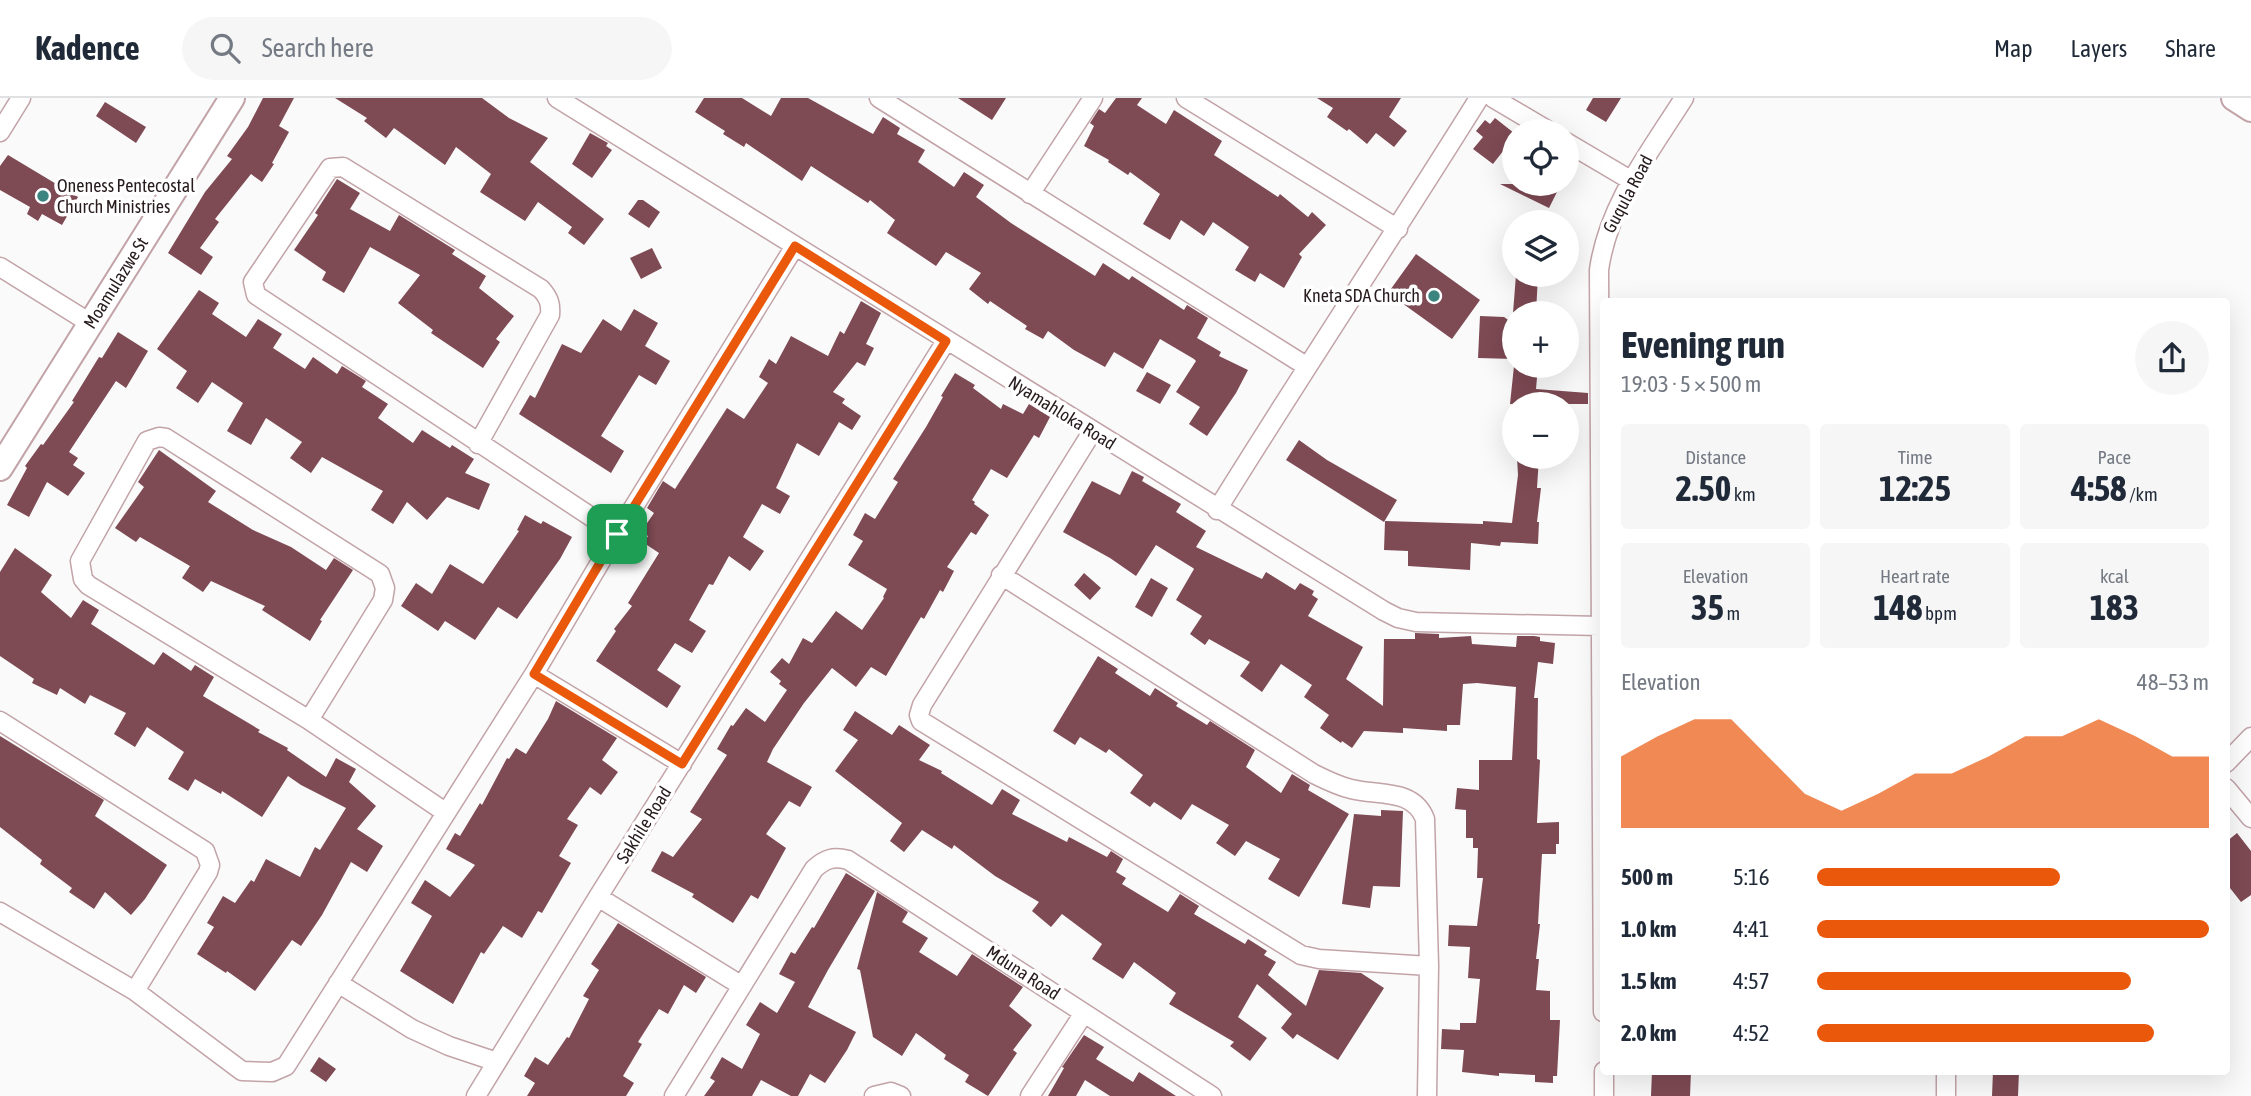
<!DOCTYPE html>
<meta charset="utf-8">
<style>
:root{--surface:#fff;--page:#f6f6f7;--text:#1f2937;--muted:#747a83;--line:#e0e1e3;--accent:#ea580c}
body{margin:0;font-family:"Asap Condensed",sans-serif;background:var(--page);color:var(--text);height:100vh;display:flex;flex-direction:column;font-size:26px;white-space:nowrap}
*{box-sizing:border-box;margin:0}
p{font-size:23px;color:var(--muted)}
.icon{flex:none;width:38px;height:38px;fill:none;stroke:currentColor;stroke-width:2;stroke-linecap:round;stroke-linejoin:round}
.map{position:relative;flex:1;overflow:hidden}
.panel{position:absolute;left:1600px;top:200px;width:630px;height:777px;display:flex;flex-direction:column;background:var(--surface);border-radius:7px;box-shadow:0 7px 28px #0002}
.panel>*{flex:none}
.controls{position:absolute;left:1502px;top:21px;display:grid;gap:14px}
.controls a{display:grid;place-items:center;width:77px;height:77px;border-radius:50%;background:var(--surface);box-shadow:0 7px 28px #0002;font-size:35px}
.pin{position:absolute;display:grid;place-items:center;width:60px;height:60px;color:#fff;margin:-30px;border-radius:14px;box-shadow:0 4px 10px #0006}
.round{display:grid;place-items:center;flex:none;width:74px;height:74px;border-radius:37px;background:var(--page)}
.overview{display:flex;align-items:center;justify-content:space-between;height:119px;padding:0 21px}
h1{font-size:38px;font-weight:700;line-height:52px}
.figures{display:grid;grid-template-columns:repeat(3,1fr);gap:10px;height:119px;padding:7px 21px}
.figures div{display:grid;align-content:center;border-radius:7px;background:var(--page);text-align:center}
.figures b{font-size:35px;font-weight:700}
.figures small{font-size:19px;font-weight:400}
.figures p{font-size:19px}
.chart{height:196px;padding:14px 21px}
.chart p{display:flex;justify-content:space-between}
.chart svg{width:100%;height:126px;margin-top:7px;fill:var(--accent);opacity:.7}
ul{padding:0 21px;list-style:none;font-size:23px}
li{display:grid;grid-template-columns:112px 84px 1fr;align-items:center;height:52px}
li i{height:18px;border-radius:9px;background:var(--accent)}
header{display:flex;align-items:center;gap:42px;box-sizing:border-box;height:98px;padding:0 35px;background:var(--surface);border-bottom:2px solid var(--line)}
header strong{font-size:33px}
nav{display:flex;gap:38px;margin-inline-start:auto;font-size:24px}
.search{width:490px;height:63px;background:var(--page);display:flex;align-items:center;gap:18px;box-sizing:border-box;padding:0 24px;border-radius:38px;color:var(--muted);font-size:26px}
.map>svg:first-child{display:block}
</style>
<header>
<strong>Kadence</strong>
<div class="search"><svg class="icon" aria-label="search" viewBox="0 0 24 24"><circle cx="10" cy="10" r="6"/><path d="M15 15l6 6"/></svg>Search here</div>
<nav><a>Map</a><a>Layers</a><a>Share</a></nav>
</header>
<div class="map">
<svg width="2251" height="998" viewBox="0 0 2251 998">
<rect width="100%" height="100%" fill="#fafafa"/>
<path fill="#7e4a54" d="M 263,0 L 294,0 L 279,28 L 289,34 L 272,65 L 274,66 L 262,84 L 251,76 L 215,121 L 219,124 L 200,150 L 213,159 L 201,177 L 168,155 L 205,94 L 232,61 L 227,58 L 248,29 Z
M 335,0 L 482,0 L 509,20 L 548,40 L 530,64 L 604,121 L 584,147 L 568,135 L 572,129 L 538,104 L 525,123 L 480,94 L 491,76 L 456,49 L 445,67 L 394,30 L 386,40 L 364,23 L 367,20 Z
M 704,0 L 742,0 L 771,18 L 781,0 L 808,0 L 873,36 L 883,19 L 900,30 L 897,36 L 925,52 L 918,64 L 954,89 L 964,74 L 984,87 L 976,99 L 1011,125 L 1095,178 L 1103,165 L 1129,182 L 1132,178 L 1184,212 L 1187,207 L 1208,220 L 1197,240 L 1221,254 L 1219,258 L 1248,272 L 1236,295 L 1207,338 L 1189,326 L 1200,309 L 1176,294 L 1196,263 L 1194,261 L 1160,241 L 1143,271 L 1114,254 L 1105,269 L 1074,252 L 1048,233 L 1043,241 L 1025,231 L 1027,228 L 990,203 L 988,206 L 969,191 L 981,175 L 946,154 L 936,168 L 887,135 L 895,122 L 870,102 L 868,105 L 811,68 L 802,83 L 746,45 L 744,49 L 723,36 L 725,33 L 695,14 Z
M 958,0 L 1006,0 L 992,22 Z
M 1116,0 L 1142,0 L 1137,7 L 1166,26 L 1174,12 L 1222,43 L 1214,57 L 1278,99 L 1280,96 L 1308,119 L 1312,114 L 1326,127 L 1299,156 L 1302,159 L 1284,190 L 1260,175 L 1255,184 L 1235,172 L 1249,149 L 1213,124 L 1204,138 L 1181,122 L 1170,142 L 1143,126 L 1160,96 L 1130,74 L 1128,77 L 1108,64 L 1109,62 L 1084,48 L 1094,28 L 1090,25 L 1099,11 L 1105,15 Z
M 1317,0 L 1401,0 L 1389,19 L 1407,33 L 1394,49 L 1376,35 L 1367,46 L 1349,31 L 1347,33 L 1327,19 L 1333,10 Z
M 1593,0 L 1621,0 L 1606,24 L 1586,12 Z
M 105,4 L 146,29 L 136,45 L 96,18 Z
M 1495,20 L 1514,35 L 1514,39 L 1493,66 L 1473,51 L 1483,39 L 1476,33 L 1485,22 L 1490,26 Z
M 590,35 L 608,45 L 606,48 L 612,52 L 592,80 L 572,66 Z
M 8,57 L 78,99 L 62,127 L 42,116 L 38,123 L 27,116 L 30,109 L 0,92 L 0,68 Z
M 337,81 L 360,95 L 350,111 L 390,133 L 399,117 L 455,152 L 452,156 L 486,178 L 479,190 L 514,218 L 496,241 L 500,244 L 483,270 L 431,235 L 433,232 L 398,205 L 420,177 L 370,149 L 344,195 L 322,182 L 326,174 L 294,152 L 318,117 L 315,115 Z
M 1500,86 L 1561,86 L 1549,110 Z
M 638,102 L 643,102 L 660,114 L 649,130 L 628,116 Z
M 652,150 L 662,170 L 641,181 L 630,160 Z
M 1416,156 L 1480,202 L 1452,241 L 1388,195 Z
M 1516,177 L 1538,177 L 1536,215 L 1513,215 Z
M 199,192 L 219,205 L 212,216 L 246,239 L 258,221 L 282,236 L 273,250 L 305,271 L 313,259 L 337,276 L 342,268 L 366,283 L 362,289 L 388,306 L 378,320 L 413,345 L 422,332 L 450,350 L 452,347 L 474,361 L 465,375 L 490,386 L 479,412 L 447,399 L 427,422 L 407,404 L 393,426 L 371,412 L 383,393 L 322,359 L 311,375 L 290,360 L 302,344 L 266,320 L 251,347 L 227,333 L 243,305 L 212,284 L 198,305 L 176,290 L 187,273 L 157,251 Z
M 861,203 L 881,215 L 866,246 L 874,250 L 865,268 L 857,264 L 833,294 L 845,301 L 842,305 L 861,318 L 852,332 L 839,324 L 819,358 L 797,345 L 776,390 L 790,398 L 780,416 L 762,406 L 743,439 L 764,453 L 750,473 L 729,458 L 713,487 L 709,486 L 689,522 L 706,533 L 692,555 L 675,545 L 657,572 L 681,588 L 667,610 L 596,563 L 616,533 L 614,531 L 632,508 L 628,505 L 659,455 L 644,445 L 648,438 L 641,434 L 654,415 L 647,410 L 663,383 L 675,391 L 727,310 L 744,321 L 768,285 L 759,279 L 769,261 L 776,266 L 791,238 L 828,258 L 840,233 L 844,236 Z
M 634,211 L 658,225 L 645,248 L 670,263 L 656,287 L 639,277 L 601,338 L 624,353 L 611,375 L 519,316 L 530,297 L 535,300 L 562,246 L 581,255 L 603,221 L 621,233 Z
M 1480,218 L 1504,219 L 1514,226 L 1514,261 L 1478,260 Z
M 118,234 L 148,253 L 126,290 L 116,283 L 69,354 L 78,360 L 73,367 L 85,375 L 68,398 L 47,384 L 29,419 L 7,407 L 27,370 L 25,368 L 41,346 L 43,347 L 74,304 L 72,303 L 99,259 L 102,260 Z
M 1514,268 L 1538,268 L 1536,291 L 1588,295 L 1588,306 L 1510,306 Z
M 1147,274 L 1171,287 L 1160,306 L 1136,293 Z
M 955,275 L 975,287 L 973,290 L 1001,311 L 1003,306 L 1023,316 L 1029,306 L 1050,319 L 1039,340 L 1034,337 L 1007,380 L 991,371 L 972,402 L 975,404 L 974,406 L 989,417 L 976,437 L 971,434 L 947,469 L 954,473 L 943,494 L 940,492 L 924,521 L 921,519 L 886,578 L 871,569 L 856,589 L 832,570 L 804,605 L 773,651 L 767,664 L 812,689 L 800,709 L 789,703 L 766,736 L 786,750 L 758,801 L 751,797 L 733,825 L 692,799 L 694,796 L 651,773 L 662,753 L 673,759 L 702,721 L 690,714 L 727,657 L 717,651 L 731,627 L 733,628 L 746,610 L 765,624 L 787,592 L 779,586 L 781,583 L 770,574 L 782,560 L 789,566 L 803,540 L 812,545 L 836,513 L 862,532 L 884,500 L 883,499 L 887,491 L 848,467 L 863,443 L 853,437 L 865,415 L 875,421 L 898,384 L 893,381 L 926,329 L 943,299 L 941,298 Z
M 1299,342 L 1327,362 L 1397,402 L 1384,424 L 1286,362 Z
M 159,352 L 216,393 L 208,404 L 253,432 L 291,449 L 326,472 L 334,460 L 353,472 L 320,522 L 322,523 L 310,543 L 262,512 L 265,508 L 211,483 L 203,494 L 182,480 L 190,468 L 140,439 L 136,444 L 115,430 L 144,389 L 138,384 Z
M 1517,359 L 1539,359 L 1537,390 L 1541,390 L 1537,424 L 1539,424 L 1538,446 L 1501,444 L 1500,448 L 1471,445 L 1470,472 L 1408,468 L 1408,453 L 1384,452 L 1385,423 L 1483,426 L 1483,423 L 1512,425 L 1518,377 Z
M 1132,373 L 1144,379 L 1142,383 L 1181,406 L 1176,414 L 1206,433 L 1196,449 L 1262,481 L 1266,474 L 1295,492 L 1300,485 L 1314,493 L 1312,497 L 1318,501 L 1308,518 L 1363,549 L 1346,581 L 1383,608 L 1384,541 L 1415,541 L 1415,535 L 1439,536 L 1439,540 L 1471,538 L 1472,546 L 1516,549 L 1517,538 L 1534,538 L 1540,539 L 1540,543 L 1555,545 L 1553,566 L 1538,564 L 1534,600 L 1538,600 L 1537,661 L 1540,662 L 1537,725 L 1559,724 L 1559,746 L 1556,746 L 1556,756 L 1542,756 L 1538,826 L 1540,826 L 1536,861 L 1539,861 L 1536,892 L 1550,893 L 1550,922 L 1560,922 L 1557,978 L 1553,978 L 1553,985 L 1535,984 L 1535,977 L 1499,975 L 1499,978 L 1462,974 L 1464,952 L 1441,951 L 1442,931 L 1460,932 L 1460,925 L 1476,925 L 1480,881 L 1468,880 L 1470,849 L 1448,848 L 1449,827 L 1477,828 L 1483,780 L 1477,780 L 1478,750 L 1473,750 L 1473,740 L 1466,740 L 1466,712 L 1455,711 L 1457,690 L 1479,692 L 1479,662 L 1512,662 L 1516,589 L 1477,585 L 1463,586 L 1460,627 L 1447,627 L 1447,633 L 1403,630 L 1403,635 L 1364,633 L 1352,650 L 1342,643 L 1341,645 L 1320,630 L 1329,617 L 1304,599 L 1312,587 L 1281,566 L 1262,594 L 1240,578 L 1250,564 L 1209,541 L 1205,547 L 1190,536 L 1202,518 L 1176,502 L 1194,471 L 1193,470 L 1156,447 L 1136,478 L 1110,460 L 1063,434 L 1092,383 L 1120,397 Z
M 525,417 L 541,426 L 543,423 L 572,439 L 560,461 L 517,521 L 498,509 L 475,542 L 445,523 L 438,533 L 401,508 L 416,485 L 432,496 L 450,466 L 483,486 L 519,433 L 517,432 Z
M 15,450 L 52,477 L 41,494 L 71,520 L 83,502 L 99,512 L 91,526 L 154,567 L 163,554 L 191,573 L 195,567 L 214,579 L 203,598 L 260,632 L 258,634 L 288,650 L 287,652 L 326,679 L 336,660 L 356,671 L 349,684 L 376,708 L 357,731 L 383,748 L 367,774 L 351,764 L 322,817 L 301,848 L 292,842 L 255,893 L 227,873 L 226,875 L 197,856 L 214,829 L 207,825 L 223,798 L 235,805 L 251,782 L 254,784 L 266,761 L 300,779 L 315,749 L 320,752 L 346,710 L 301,687 L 288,678 L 262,719 L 222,693 L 221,696 L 195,681 L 188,693 L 168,681 L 184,654 L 147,629 L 135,649 L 114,636 L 126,615 L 90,597 L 85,606 L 60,590 L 57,597 L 32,585 L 34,581 L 0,558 L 0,474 Z
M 1084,475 L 1101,490 L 1090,502 L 1074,487 Z
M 1151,480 L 1168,490 L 1152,519 L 1135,509 Z
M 1098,558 L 1118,571 L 1115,575 L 1150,598 L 1155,590 L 1178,605 L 1176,608 L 1207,627 L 1210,623 L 1255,652 L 1246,669 L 1281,695 L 1292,676 L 1310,687 L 1308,692 L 1349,716 L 1299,799 L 1268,781 L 1280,761 L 1246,743 L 1235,758 L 1216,745 L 1229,727 L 1192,706 L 1181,722 L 1154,704 L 1150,709 L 1130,695 L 1143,677 L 1109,651 L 1106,655 L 1080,639 L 1075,647 L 1053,633 Z
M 556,603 L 617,640 L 602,662 L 618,674 L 601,697 L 590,689 L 567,721 L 578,727 L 559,758 L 571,765 L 542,815 L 538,813 L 522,840 L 503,828 L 484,856 L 481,854 L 453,906 L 400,873 L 432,818 L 411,805 L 425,782 L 450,799 L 475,767 L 446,751 L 455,735 L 460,738 L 480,705 L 482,707 L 507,660 L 509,661 L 516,650 L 526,656 L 548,621 Z
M 855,613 L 892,637 L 899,627 L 930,647 L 919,662 L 942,673 L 941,675 L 992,707 L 1002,691 L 1020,702 L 1012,716 L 1067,744 L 1069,739 L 1107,759 L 1111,753 L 1123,761 L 1116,774 L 1126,780 L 1122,786 L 1168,814 L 1180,796 L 1199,808 L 1194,816 L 1245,846 L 1248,841 L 1267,853 L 1264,857 L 1276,864 L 1268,877 L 1306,908 L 1319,872 L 1361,875 L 1384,890 L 1338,962 L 1297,936 L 1293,941 L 1281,930 L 1292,916 L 1257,886 L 1238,919 L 1267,940 L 1250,963 L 1230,948 L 1234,944 L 1169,906 L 1176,895 L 1134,864 L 1123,881 L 1092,861 L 1102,846 L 1062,816 L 1051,829 L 1032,813 L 1039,804 L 995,778 L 954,747 L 952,751 L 922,732 L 904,754 L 890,743 L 902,725 L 835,673 L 858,642 L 843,632 Z
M 0,638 L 104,702 L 95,718 L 167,767 L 145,801 L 131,817 L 105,794 L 94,811 L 69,794 L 72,790 L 40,766 L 42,762 L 0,729 Z
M 1381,712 L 1403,713 L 1400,789 L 1373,788 L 1370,810 L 1342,806 L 1354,716 L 1381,718 Z
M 2237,735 L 2251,753 L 2251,797 L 2241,804 L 2226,785 L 2226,744 Z
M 846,775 L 875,793 L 828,872 L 808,909 L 856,934 L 847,952 L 825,985 L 810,976 L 798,998 L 791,998 L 761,982 L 752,998 L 704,998 L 715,983 L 710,980 L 722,959 L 742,971 L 760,936 L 746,927 L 760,904 L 777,915 L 795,884 L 779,876 L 791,854 L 795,856 L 812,829 L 814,830 Z
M 877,794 L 908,814 L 902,824 L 928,840 L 919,854 L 957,878 L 972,856 L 1023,889 L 1009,908 L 1032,927 L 1013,952 L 1017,955 L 988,998 L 965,984 L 969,977 L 944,961 L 946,957 L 916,935 L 902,958 L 873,939 L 860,872 L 857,871 Z
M 618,825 L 706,879 L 696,895 L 684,887 L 668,916 L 659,911 L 638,944 L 642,946 L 623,978 L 634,985 L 626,998 L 527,998 L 535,985 L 524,978 L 535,959 L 548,967 L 567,939 L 569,940 L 589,901 L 583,898 L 599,872 L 591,866 Z
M 1084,937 L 1104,949 L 1096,961 L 1133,984 L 1139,974 L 1176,998 L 1110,998 L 1085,982 L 1076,998 L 1048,998 L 1064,970 L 1062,969 Z
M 319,959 L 336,971 L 326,984 L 310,973 Z
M 1652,973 L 1691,973 L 1690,998 L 1651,998 Z
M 1993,973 L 2019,973 L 2018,998 L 1992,998 Z"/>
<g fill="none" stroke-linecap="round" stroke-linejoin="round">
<g stroke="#c2a3a8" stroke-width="21">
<path id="street" d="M 557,0 L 1384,513 L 1398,520 L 1416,524 L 1600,528
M 879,0 L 1306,268
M 1186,0 L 1398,131
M 1493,0 L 1549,33
M 0,34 L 21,0
M 1566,44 L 1632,83
M 1030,96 L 1093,0
M 0,169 L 90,225
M 1092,334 L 922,607 L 919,617 L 921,623 L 1301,857 L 1319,861 L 1429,868
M 478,346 L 550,217 C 551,206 549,200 541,191 L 343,69 L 330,70 L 253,184 L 256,197 L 617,436
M 1217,412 C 1303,273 1393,138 1479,0
M 1001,477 L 1314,676 C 1326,682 1338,688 1351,691 C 1378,698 1413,690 1425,721 L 1429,868 L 1427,998
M 534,576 L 682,666
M 309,622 L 383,502 L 385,490 L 380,476 L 166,340 L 159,339 L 147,343 L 80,463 L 83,481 L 88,487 L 309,622 L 445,714
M 0,623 L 205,753 L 210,767 L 208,774 L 135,893
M 2226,665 L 2251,639
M 2226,690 L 2251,720
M 598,799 L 742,888
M 0,814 L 135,893 L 242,973 L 272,974 L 286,968 L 534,576 L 617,436 L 795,148
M 338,885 L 412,931 L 449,948 L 497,964
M 1603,914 L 1599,172 C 1608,107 1650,54 1684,0
M 1604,973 L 1604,998
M 476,998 L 598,799 L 946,243
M 674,998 L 814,771 C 825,761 833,758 848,762 L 1212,998
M 874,998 L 891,994 L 901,998
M 1030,998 L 1084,915
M 1946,998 L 1946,973"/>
</g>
<g stroke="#c2a3a8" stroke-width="28">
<path id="secondary" d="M 2234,0 L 2251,11
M 0,370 L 232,0"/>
</g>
<use href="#street" stroke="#fff" stroke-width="18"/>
<use href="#secondary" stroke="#fff" stroke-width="24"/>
</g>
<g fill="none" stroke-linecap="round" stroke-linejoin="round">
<g stroke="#fff" stroke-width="14">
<path id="route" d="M 795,148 L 946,243 L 682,666 L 534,576 L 617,436 Z"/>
</g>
<use href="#route" stroke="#ea580c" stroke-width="9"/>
</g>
<g fill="#3c847f" stroke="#fff" stroke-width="2.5">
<circle cx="43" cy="98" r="7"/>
<circle cx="1434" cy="198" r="7"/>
</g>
<g text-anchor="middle" stroke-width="7" stroke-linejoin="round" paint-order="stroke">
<g font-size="18" fill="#271b1d" stroke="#fff" text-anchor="start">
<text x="57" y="94">Oneness Pentecostal<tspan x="57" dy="21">Church Ministries</tspan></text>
<text x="1420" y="204" text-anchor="end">Kneta SDA Church</text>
</g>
<g font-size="18" fill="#271b1d" stroke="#fff">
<text transform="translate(1628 96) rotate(-62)" y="6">Guqula Road</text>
<text transform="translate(116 185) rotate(-58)" y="6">Moamulazwe St</text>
<text transform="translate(1062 315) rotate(32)" y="6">Nyamahloka Road</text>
<text transform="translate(644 727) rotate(-58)" y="6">Sakhile Road</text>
<text transform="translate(1023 875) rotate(33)" y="6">Mduna Road</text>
</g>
</g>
</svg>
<div class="controls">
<a><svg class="icon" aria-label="locate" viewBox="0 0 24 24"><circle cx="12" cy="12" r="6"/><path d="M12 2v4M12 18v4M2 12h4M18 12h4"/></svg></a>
<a><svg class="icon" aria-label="layers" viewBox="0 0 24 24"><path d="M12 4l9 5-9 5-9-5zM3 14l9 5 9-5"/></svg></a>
<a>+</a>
<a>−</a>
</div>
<div class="pin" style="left:617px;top:436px;background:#1e9e55"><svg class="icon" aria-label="arrive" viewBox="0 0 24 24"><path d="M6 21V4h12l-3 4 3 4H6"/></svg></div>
<section class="panel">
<div class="overview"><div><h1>Evening run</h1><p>19:03 · 5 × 500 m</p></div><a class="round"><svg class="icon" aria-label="share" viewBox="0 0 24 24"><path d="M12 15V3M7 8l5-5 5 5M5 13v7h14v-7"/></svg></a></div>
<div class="figures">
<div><p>Distance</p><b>2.50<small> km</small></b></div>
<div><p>Time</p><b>12:25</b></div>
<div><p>Pace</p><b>4:58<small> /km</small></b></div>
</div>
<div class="figures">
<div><p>Elevation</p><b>35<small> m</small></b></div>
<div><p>Heart rate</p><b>148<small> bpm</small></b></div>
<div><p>kcal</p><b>183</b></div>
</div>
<div class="chart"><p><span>Elevation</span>48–53 m</p>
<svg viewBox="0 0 160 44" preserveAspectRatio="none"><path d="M0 44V19L10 12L20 6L30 6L40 19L50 32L60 38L70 32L80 25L90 25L100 19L110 12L120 12L130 6L140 12L150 19L160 19V44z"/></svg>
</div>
<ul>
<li><b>500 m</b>5:16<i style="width:62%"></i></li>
<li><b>1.0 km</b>4:41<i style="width:100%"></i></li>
<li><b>1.5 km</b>4:57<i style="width:80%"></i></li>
<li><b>2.0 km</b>4:52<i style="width:86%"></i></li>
</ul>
</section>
</div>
